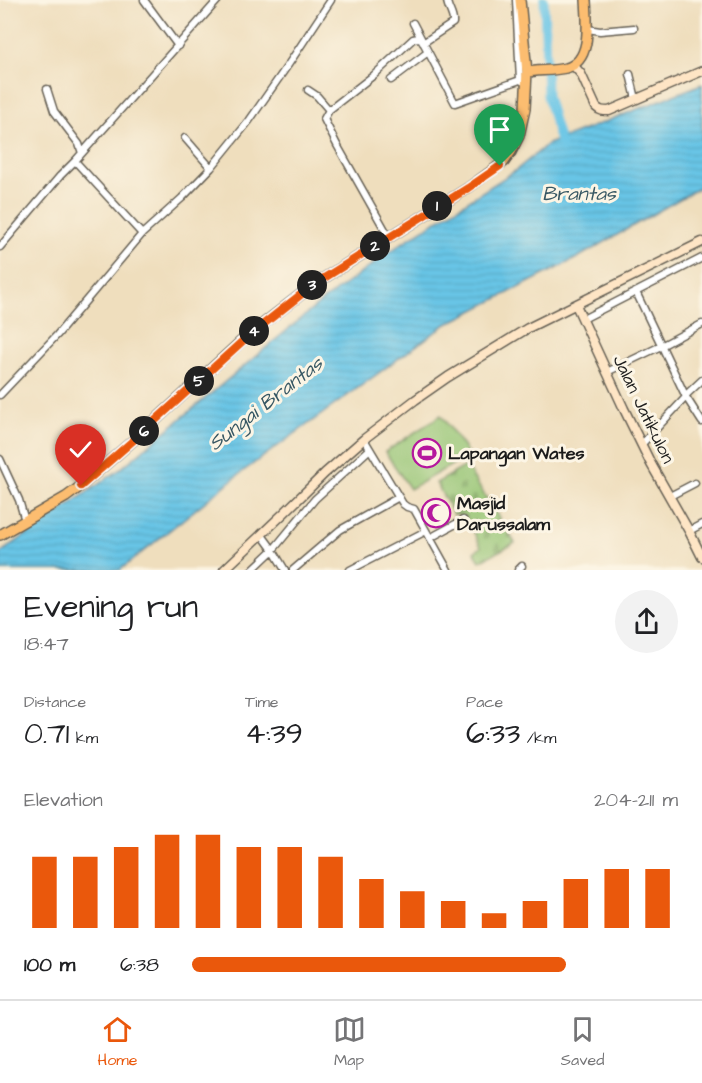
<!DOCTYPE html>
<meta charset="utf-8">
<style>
:root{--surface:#fff;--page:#f2f2f2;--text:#202124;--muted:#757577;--line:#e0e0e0;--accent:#ea580c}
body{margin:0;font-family:"Architects Daughter",sans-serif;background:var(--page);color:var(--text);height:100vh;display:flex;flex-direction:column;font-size:22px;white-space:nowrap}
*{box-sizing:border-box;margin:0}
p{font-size:20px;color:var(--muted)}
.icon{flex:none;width:33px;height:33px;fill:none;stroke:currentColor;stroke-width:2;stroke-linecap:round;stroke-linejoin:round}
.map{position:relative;height:570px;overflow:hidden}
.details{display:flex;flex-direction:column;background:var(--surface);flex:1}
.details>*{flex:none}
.pin{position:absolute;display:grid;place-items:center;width:51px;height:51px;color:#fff;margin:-62px -26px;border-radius:50% 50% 50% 0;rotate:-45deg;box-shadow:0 0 6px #0007}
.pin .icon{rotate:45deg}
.km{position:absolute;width:30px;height:30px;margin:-15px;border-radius:50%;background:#222;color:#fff;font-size:16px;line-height:30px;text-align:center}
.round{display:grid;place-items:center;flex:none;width:63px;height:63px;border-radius:32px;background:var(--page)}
.headline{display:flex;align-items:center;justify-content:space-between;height:102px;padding:0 24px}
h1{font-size:33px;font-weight:600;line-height:45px}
.metrics{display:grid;grid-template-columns:repeat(3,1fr);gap:9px;height:102px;padding:6px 24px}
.metrics div{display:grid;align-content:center}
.metrics b{font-size:30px;font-weight:600}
.metrics small{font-size:16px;font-weight:400}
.metrics p{font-size:16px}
.chart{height:168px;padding:12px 24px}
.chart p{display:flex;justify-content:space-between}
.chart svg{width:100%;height:108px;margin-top:6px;stroke:var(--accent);stroke-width:6}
ul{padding:0 24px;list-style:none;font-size:20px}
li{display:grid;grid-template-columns:96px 72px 1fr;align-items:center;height:45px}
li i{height:15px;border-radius:8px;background:var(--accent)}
.tabs{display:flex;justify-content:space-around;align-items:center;height:84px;border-top:2px solid var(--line);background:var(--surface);font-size:16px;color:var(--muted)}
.tabs a{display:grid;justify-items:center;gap:3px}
.tabs .active{color:var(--accent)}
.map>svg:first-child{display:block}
</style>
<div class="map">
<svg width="702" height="570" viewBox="0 0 702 570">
<defs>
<pattern id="cemetery-stones" width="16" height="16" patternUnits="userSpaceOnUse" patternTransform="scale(1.5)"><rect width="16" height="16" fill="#97c574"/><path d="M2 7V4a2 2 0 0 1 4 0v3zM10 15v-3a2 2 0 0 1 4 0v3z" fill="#82a964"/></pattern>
<pattern id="water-rules" width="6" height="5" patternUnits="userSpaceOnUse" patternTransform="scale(1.5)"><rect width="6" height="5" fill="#68c5e6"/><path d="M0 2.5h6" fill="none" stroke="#5aa9c5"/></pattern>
</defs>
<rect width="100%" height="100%" fill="#fcf5e5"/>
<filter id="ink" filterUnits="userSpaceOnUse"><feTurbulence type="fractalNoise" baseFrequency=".0167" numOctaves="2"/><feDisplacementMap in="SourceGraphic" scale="12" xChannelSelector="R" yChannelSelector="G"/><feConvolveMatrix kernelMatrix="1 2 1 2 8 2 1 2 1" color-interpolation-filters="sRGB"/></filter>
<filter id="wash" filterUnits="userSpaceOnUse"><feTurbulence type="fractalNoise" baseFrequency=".008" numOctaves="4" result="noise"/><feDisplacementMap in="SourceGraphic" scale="24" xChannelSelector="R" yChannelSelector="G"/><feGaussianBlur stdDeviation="1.35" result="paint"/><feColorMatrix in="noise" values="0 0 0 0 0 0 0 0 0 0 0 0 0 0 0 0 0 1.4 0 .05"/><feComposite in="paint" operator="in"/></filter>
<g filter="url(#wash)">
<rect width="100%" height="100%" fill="#efdebd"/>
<path fill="url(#cemetery-stones)" stroke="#5a7048" stroke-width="1.5" d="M 466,466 L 515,543 L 480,561 L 474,552 L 481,547 L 466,516 L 459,518 L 458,513 L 454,515 L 436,483 Z"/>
<path fill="#97c574" stroke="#5a7048" stroke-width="1.5" d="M 441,415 L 469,455 L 410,489 L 385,452 Z"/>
<path fill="url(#water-rules)" stroke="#427081" stroke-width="1.5" d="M 702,84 L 702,186 L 577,258 L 445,325 L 242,472 L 120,570 L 0,570 L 0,553 L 119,470 L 321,302 L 402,243 L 515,171 L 548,144 Z"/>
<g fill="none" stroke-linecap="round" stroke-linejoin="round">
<path stroke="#68c5e6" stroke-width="9" d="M 544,0 L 547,96 L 562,149"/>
</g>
</g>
<g filter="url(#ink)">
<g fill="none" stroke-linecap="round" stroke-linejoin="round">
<g stroke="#666054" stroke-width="9">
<path id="street" d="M 144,0 L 178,46
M 516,0 L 520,80
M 413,23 L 455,103 L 520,80 L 527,84
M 588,29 L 600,31 L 634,28
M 423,43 L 453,23 C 454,15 447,8 447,0
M 630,74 L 636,99
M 391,80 L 428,52
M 47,89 L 54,111 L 79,144 L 82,153
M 308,90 L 317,96 L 329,110
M 185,138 L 211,168
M 75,161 L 218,0
M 389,237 L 337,145 L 324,119 L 329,110 L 374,75 L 413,39 L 418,38 L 421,39
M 0,247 L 60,176 L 75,161 L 142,234
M 636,292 L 686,397 L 702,422
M 583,319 L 702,258
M 607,372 L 661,346 L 702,324
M 0,395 L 57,335 L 142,234 L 182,198 L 211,168 L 249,121 L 288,65 L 331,0
M 686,395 L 702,380
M 364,439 L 403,504 L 407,507 L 414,509 L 448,570
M 642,444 L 686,397
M 0,459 L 19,500 L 25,521
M 670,496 L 695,483
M 689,531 L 702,524
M 262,535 L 273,550 L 285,570
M 430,538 L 463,520
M 252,570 L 273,550 L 315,499 L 370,449
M 293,570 L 340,530 L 399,497
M 350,570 L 426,531
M 518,570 L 522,566"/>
</g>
<g stroke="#666054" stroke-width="11">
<path id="secondary" d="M 573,65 L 581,74 L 596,107 C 600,111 603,111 609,111 L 702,71
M 576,305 L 624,409 L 651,464 L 689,531 L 702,557
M 224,570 L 283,514 L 325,473 L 364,439 L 415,400 L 448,377 L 528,328 L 702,242"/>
</g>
<g stroke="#666054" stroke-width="12">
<path id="primary" d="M 527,72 C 540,70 553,71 566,68 C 593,61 587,21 586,0
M 0,535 L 66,497 L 81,486 L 136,438 L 246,337 L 313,285 L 468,188 L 504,162 L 511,152 L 519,136 L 525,109 L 527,72 L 520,0"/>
</g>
<use href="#street" stroke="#fff" stroke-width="6"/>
<use href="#secondary" stroke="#fee5c5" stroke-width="8"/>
<use href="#primary" stroke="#fcbd6f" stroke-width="9"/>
</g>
</g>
<g fill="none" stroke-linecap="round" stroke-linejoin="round" filter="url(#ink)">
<g stroke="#fff" stroke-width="12">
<path id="route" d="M 81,486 L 136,438 L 246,338 L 313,285 L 468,188 L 500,166"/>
</g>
<use href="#route" stroke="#ea580c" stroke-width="8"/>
</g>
<defs>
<g id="stadium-ring" transform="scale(1.5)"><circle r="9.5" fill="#fcf5e5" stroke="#b5179e" stroke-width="1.5"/><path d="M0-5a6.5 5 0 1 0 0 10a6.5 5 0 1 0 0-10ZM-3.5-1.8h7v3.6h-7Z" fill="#b5179e"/></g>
<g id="mosque-ring" transform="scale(1.5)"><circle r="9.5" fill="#fcf5e5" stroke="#b5179e" stroke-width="1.5"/><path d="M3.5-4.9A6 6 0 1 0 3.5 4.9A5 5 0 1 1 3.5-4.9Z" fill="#b5179e"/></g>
</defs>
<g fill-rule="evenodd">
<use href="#stadium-ring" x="427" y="453"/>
<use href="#mosque-ring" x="436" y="513"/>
</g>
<g text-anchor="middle" stroke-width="6" stroke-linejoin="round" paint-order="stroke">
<g font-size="18" fill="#1c1c1c" stroke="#fcf5e5">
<text transform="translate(644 409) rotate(64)" y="6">Jalan Jatikulon</text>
</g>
<g font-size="18" font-weight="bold" fill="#1c1c1c" stroke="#fcf5e5" text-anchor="start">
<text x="448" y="459">Lapangan Wates</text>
<text x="457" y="509">Masjid<tspan x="457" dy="21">Darussalam</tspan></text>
</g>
<g font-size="20" font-style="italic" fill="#375763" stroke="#fcf5e5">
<text x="579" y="200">Brantas</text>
<text transform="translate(265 403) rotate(-38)" y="7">Sungai Brantas</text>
</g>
</g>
</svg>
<div class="pin" style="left:500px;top:166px;background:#1e9e55"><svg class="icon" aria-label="arrive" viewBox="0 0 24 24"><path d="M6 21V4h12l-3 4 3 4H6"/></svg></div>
<div class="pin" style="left:81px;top:486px;background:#d93025"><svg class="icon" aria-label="check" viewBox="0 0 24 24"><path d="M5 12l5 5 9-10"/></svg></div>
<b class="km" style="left:437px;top:206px">1</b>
<b class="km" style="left:375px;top:246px">2</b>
<b class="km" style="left:312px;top:285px">3</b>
<b class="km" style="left:254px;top:331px">4</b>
<b class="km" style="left:199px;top:381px">5</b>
<b class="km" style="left:144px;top:431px">6</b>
</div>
<section class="details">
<div class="headline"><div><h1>Evening run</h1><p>18:47</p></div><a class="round"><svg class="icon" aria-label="share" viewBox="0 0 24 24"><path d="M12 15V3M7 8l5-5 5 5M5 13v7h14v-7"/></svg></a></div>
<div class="metrics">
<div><p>Distance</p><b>0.71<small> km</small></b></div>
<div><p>Time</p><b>4:39</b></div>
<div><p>Pace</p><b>6:33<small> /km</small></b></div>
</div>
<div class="chart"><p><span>Elevation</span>204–211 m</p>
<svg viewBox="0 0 160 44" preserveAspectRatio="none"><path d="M5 44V15M15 44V15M25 44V11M35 44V6M45 44V6M55 44V11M65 44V11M75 44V15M85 44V24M95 44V29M105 44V33M115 44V38M125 44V33M135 44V24M145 44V20M155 44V20"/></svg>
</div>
<ul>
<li><b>100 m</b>6:38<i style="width:77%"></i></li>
</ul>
</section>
<nav class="tabs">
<a class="active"><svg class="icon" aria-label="home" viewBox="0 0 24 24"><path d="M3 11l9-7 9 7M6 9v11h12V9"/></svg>Home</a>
<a><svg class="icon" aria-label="map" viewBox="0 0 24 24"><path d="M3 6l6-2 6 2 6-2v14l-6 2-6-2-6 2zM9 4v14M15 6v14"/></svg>Map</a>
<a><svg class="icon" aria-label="saved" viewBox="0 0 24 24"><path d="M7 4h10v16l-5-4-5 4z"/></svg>Saved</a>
</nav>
